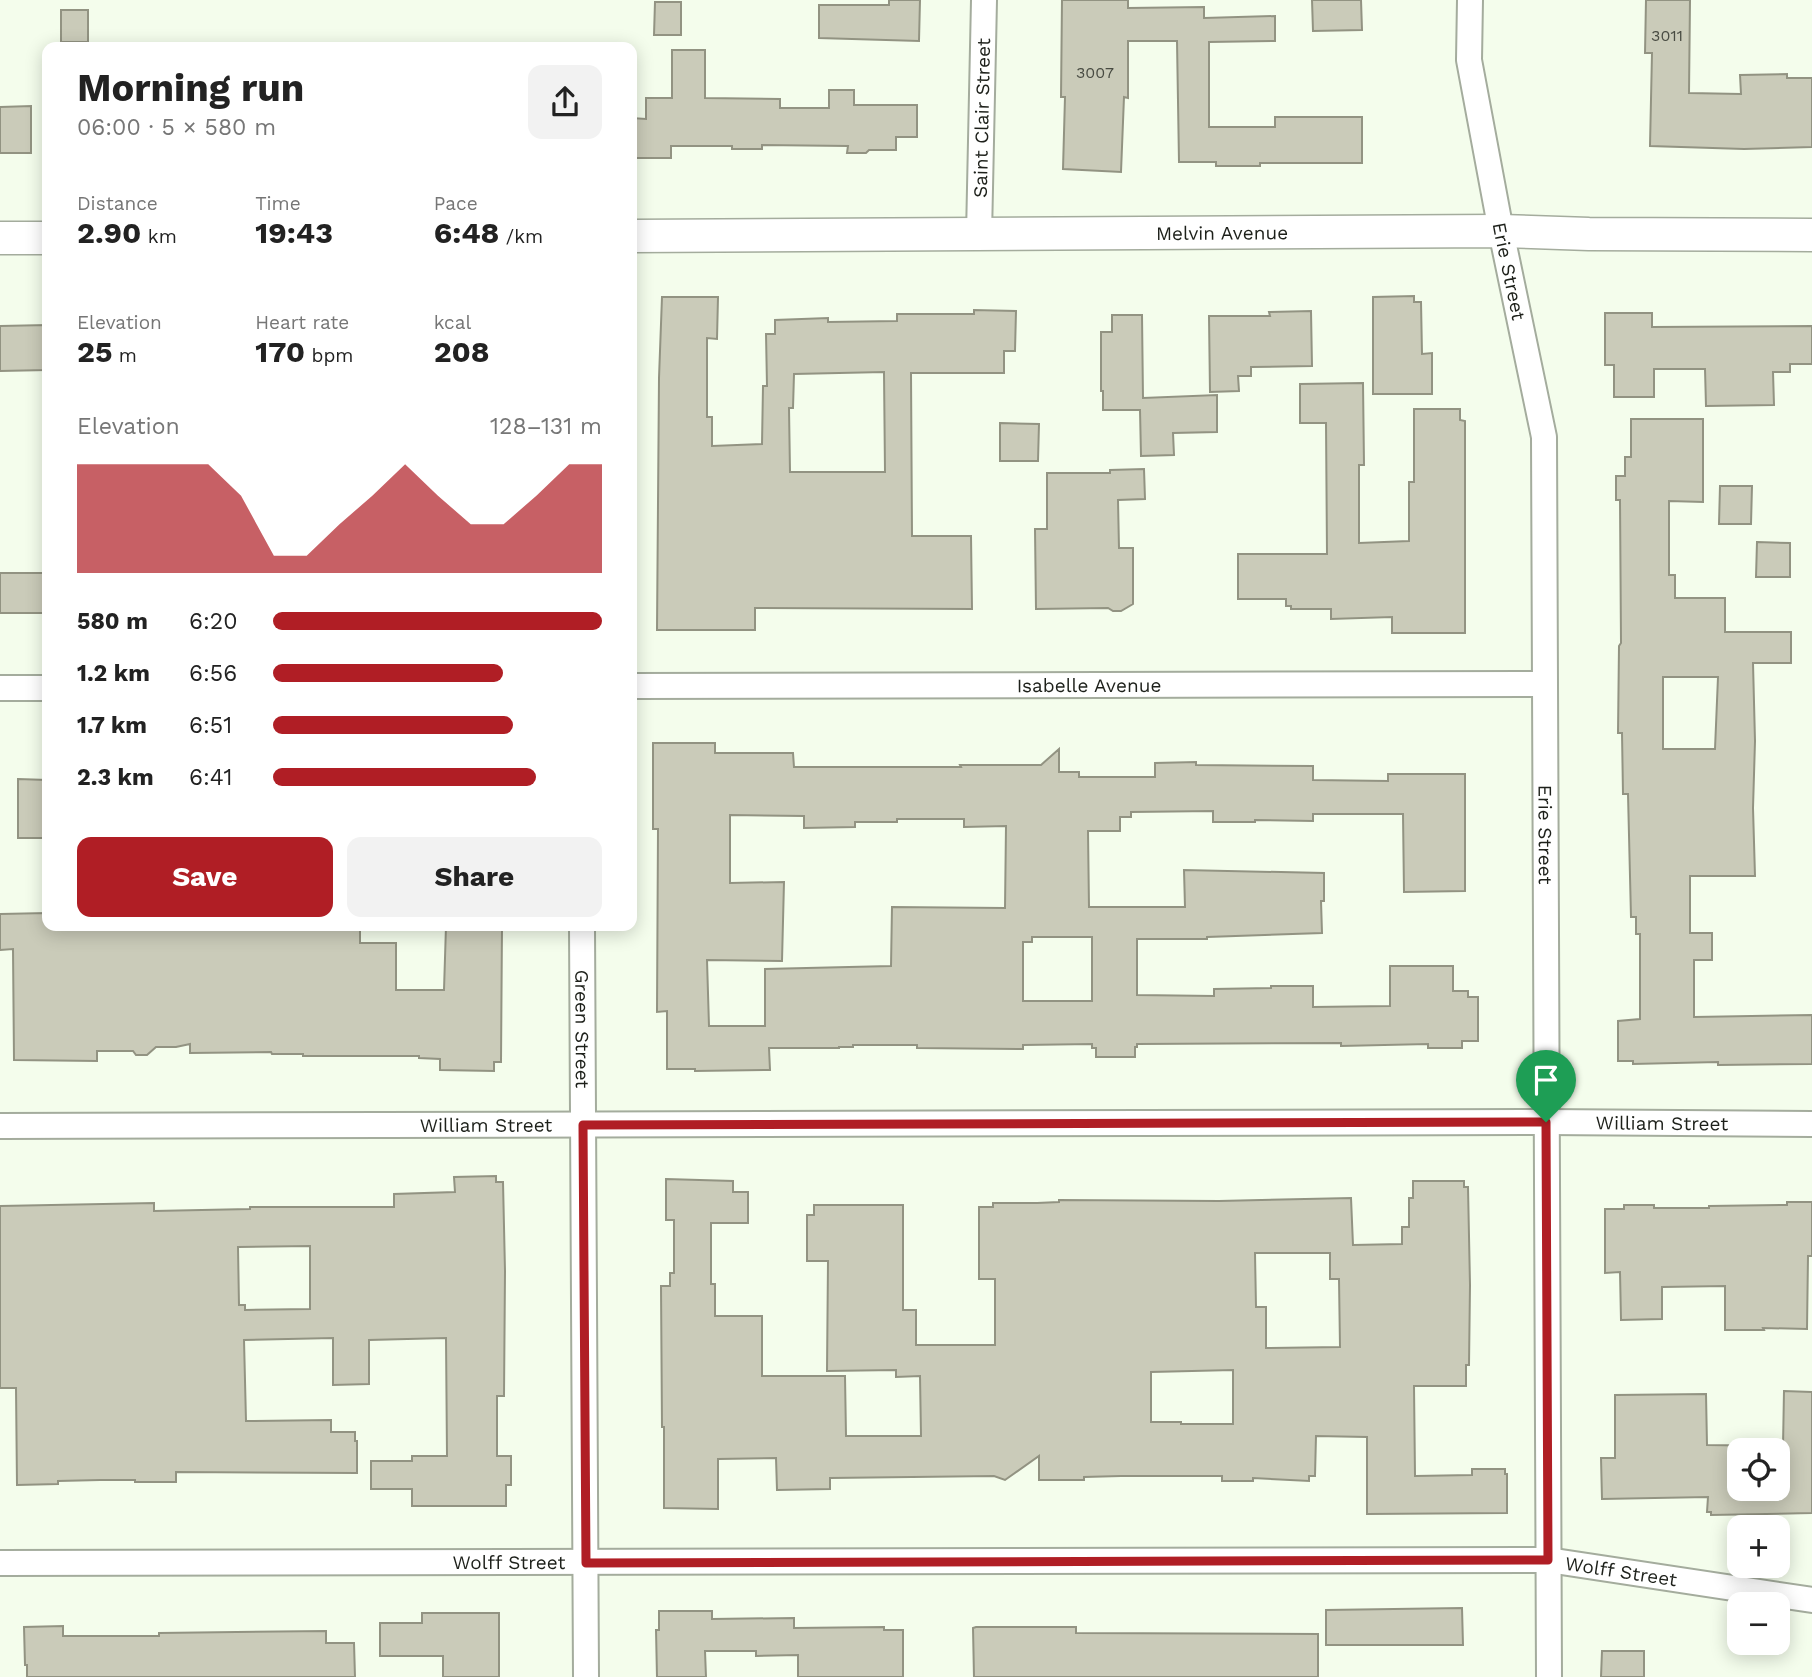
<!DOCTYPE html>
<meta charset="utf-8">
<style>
:root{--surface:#fff;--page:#f2f2f2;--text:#222;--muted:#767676;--accent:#b01e25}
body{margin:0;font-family:"Work Sans",sans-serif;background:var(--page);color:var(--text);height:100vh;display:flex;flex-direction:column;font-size:26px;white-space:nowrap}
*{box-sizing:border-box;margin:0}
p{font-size:23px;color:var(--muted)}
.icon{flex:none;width:38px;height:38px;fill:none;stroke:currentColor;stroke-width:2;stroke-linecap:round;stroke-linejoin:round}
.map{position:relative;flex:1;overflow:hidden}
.side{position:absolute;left:42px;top:42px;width:595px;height:889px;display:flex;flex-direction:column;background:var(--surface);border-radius:14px;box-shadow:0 4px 18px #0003}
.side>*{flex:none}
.tools{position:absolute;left:1727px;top:1438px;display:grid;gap:14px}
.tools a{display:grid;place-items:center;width:63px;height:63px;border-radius:14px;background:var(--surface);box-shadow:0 4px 18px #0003;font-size:35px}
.pin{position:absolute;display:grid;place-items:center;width:60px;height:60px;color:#fff;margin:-72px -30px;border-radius:50% 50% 50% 0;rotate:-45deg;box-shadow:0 0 7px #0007}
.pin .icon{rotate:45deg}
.round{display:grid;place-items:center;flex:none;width:74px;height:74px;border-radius:14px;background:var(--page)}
.summary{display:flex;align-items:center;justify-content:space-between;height:119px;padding:0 35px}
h1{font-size:38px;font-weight:700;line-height:52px}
.stats{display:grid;grid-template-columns:repeat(3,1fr);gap:10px;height:119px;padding:7px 35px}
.stats div{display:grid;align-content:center}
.stats b{font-size:30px;font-weight:700}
.stats small{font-size:19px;font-weight:400}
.stats p{font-size:19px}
.chart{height:196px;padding:14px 35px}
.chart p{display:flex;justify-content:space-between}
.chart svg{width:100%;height:126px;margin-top:7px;fill:var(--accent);opacity:.7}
.button{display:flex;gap:14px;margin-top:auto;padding:14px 35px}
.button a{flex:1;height:80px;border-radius:14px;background:var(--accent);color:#fff;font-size:28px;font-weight:700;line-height:80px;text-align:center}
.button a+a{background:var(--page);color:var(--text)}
ul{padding:0 35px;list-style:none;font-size:23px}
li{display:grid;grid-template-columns:112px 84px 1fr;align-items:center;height:52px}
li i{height:18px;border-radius:9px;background:var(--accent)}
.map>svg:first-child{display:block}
</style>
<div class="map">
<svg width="1812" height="1677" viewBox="0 0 1812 1677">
<rect width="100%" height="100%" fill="#f4fdec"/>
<path fill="#cacbb9" stroke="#929382" stroke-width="2" fill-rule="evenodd" d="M 889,0 L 920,0 L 919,41 L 819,38 L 819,5 L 889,5 Z
M 1062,0 L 1128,0 L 1128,8 L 1204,7 L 1204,18 L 1275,16 L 1275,41 L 1209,42 L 1209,127 L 1275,127 L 1275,117 L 1362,117 L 1362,163 L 1260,163 L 1260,166 L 1216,166 L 1216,162 L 1179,162 L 1177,41 L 1128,41 L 1128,98 L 1124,97 L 1121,172 L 1063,169 L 1065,97 L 1061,97 Z
M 1312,0 L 1361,0 L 1362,30 L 1313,31 Z
M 1646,0 L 1690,0 L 1689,93 L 1741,94 L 1740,75 L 1787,74 L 1787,78 L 1812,78 L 1812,147 L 1744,149 L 1650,146 L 1652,53 L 1645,53 Z
M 655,2 L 681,2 L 681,35 L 654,35 Z
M 61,10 L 88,10 L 88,42 L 61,42 Z
M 672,50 L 705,50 L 705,98 L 780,99 L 780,108 L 829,108 L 829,90 L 854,90 L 854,105 L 917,105 L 917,137 L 896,137 L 896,150 L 869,150 L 866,153 L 847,153 L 848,146 L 762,145 L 762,149 L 732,149 L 732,146 L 671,146 L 671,158 L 632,158 L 632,118 L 646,119 L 646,98 L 672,98 Z
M 31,106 L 31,153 L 0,153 L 0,107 Z
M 1414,296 L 1414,302 L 1421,302 L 1422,354 L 1432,353 L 1432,394 L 1373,394 L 1373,297 Z
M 662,297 L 718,297 L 717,339 L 707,338 L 707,417 L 712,417 L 712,446 L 762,444 L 763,386 L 767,386 L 766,334 L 775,334 L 775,320 L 828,318 L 828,322 L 897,321 L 897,314 L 974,314 L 974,310 L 1016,311 L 1015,351 L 1004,351 L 1004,373 L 911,373 L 912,536 L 971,536 L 972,609 L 755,608 L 755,630 L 657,630 L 659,378 ZM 884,372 L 885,472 L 790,472 L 789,408 L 793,408 L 794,374 Z
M 1311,311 L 1312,366 L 1251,367 L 1251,376 L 1238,376 L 1239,391 L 1210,392 L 1209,316 L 1270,316 L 1269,312 Z
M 1605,313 L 1652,313 L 1652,327 L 1812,326 L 1812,364 L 1790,364 L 1790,372 L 1773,372 L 1774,405 L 1706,406 L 1705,369 L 1654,369 L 1654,397 L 1614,397 L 1614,365 L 1605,365 Z
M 1112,315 L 1142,315 L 1143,398 L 1217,395 L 1217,432 L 1173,433 L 1174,455 L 1141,456 L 1140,410 L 1103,410 L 1103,391 L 1101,391 L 1101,332 L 1112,332 Z
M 47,325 L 47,370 L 0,371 L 0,326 Z
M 1363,383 L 1364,465 L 1359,465 L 1359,543 L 1409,541 L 1409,482 L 1414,482 L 1414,409 L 1460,409 L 1460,420 L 1465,421 L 1465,633 L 1392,633 L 1392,617 L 1331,619 L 1331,609 L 1291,609 L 1291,606 L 1286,606 L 1286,599 L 1238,599 L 1238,554 L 1327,554 L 1326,423 L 1300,423 L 1300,384 Z
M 1631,419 L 1703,419 L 1703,502 L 1669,501 L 1669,575 L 1675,575 L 1675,598 L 1725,598 L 1725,632 L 1791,632 L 1791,663 L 1753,663 L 1755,741 L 1753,808 L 1755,876 L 1690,876 L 1690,933 L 1712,933 L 1712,960 L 1694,960 L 1694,1017 L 1812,1015 L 1812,1064 L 1718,1065 L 1718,1062 L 1633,1064 L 1633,1061 L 1618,1061 L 1618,1021 L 1640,1019 L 1640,934 L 1636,934 L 1636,917 L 1631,917 L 1628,794 L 1623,794 L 1622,733 L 1618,733 L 1619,646 L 1621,643 L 1620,500 L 1616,500 L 1616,476 L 1625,476 L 1625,457 L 1631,457 ZM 1663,677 L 1718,677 L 1715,749 L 1663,749 Z
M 1000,423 L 1039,424 L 1038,461 L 1000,461 Z
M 1144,469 L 1145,499 L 1118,500 L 1119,548 L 1133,548 L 1133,604 L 1121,611 L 1113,611 L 1108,608 L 1036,609 L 1035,529 L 1047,529 L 1047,473 L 1110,473 L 1110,470 Z
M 1720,486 L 1752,486 L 1751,524 L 1719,524 Z
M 1757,542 L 1790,543 L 1790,577 L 1756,577 Z
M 0,573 L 47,573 L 47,613 L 0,613 Z
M 653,743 L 715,743 L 715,753 L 793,753 L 794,767 L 961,767 L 960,765 L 1041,765 L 1059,749 L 1059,772 L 1079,772 L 1079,777 L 1155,777 L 1155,763 L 1196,762 L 1196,765 L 1313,766 L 1313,780 L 1388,781 L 1388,774 L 1465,774 L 1465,891 L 1404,892 L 1403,814 L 1313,814 L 1313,821 L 1255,820 L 1255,822 L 1213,822 L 1213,811 L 1131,812 L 1131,817 L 1120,817 L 1120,831 L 1088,831 L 1089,907 L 1185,907 L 1184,870 L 1324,873 L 1324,901 L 1321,901 L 1322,933 L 1207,937 L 1207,939 L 1137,939 L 1137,995 L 1214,996 L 1214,989 L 1271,988 L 1271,986 L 1313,986 L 1313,1007 L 1390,1006 L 1390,966 L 1453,966 L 1453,991 L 1468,991 L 1468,997 L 1478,997 L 1478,1041 L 1462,1041 L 1462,1048 L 1428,1048 L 1428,1044 L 1341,1046 L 1341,1043 L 1137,1044 L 1137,1047 L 1135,1047 L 1135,1057 L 1096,1057 L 1096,1048 L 1092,1048 L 1092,1044 L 1023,1045 L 1023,1049 L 917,1048 L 917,1045 L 853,1045 L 853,1047 L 839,1047 L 839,1048 L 769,1048 L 770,1070 L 695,1071 L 695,1069 L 667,1069 L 667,1011 L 657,1012 L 658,829 L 653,829 ZM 730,815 L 804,816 L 804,828 L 855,827 L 855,822 L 897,822 L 897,819 L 964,819 L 964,827 L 1006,826 L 1005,908 L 892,907 L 891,966 L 765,969 L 765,1026 L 709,1026 L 707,960 L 782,961 L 784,882 L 730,883 ZM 1032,937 L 1092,937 L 1092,1001 L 1023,1001 L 1023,942 L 1032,942 Z
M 18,779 L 47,780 L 47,838 L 18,838 Z
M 47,913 L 47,926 L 360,926 L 360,943 L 396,943 L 396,990 L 444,990 L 446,926 L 502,926 L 501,1062 L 494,1062 L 494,1071 L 440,1070 L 440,1059 L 419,1058 L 419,1056 L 303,1056 L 303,1054 L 272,1054 L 271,1052 L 190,1053 L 190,1044 L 176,1047 L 156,1047 L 147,1055 L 136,1055 L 133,1051 L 97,1051 L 97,1061 L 14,1060 L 13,949 L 0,950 L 0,914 Z
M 496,1176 L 496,1182 L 503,1182 L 505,1271 L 504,1396 L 497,1396 L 497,1456 L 511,1456 L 511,1485 L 506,1485 L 506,1506 L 412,1506 L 412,1489 L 371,1489 L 371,1461 L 412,1461 L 412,1456 L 447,1456 L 446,1338 L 369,1340 L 369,1384 L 333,1385 L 333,1338 L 244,1340 L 246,1421 L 331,1420 L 331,1432 L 355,1432 L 355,1441 L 357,1441 L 357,1473 L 176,1472 L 176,1482 L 135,1482 L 135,1480 L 100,1480 L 58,1481 L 58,1484 L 17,1485 L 16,1388 L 0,1388 L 0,1206 L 154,1203 L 154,1211 L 250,1209 L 250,1207 L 394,1207 L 394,1194 L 455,1192 L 454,1177 ZM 310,1246 L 310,1309 L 245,1310 L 245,1305 L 239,1305 L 238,1247 Z
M 666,1179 L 733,1181 L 733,1192 L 748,1192 L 748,1223 L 711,1223 L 711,1284 L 715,1284 L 715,1316 L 762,1316 L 762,1376 L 845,1376 L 846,1436 L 921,1436 L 920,1376 L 896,1377 L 896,1370 L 827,1371 L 828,1261 L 807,1261 L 807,1215 L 814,1215 L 814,1205 L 903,1205 L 903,1310 L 916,1310 L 916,1345 L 995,1345 L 995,1279 L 979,1279 L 979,1207 L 993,1207 L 993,1203 L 1037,1203 L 1059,1202 L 1059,1200 L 1219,1201 L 1351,1198 L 1353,1245 L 1402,1244 L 1402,1227 L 1409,1227 L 1409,1198 L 1413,1198 L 1413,1181 L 1464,1181 L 1464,1187 L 1468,1187 L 1470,1285 L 1469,1365 L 1466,1365 L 1466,1386 L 1414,1386 L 1415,1476 L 1472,1475 L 1472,1469 L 1505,1469 L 1505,1474 L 1507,1474 L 1507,1513 L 1367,1514 L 1367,1437 L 1316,1436 L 1315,1476 L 1309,1476 L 1309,1481 L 1253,1478 L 1253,1481 L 1222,1481 L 1222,1476 L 1121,1476 L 1084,1477 L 1084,1480 L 1039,1480 L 1039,1456 L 1005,1480 L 994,1476 L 830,1478 L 830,1489 L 777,1490 L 776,1458 L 718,1459 L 718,1509 L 664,1508 L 664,1427 L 662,1427 L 661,1286 L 670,1286 L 670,1273 L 674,1273 L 674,1220 L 666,1220 ZM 1255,1253 L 1330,1253 L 1330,1279 L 1339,1279 L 1340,1347 L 1266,1348 L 1266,1307 L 1256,1307 ZM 1233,1370 L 1233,1424 L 1181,1424 L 1181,1422 L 1151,1422 L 1151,1372 Z
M 1787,1202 L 1812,1202 L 1812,1256 L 1808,1256 L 1807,1329 L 1763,1328 L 1764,1330 L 1725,1330 L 1725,1286 L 1662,1287 L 1662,1319 L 1621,1320 L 1620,1272 L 1605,1273 L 1605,1209 L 1624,1209 L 1624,1205 L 1654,1205 L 1654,1208 L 1709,1208 L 1709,1206 L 1787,1205 Z
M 1784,1391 L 1812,1392 L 1812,1513 L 1711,1515 L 1711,1512 L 1707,1512 L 1708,1497 L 1602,1499 L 1601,1458 L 1615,1458 L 1615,1395 L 1706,1394 L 1707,1445 L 1783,1446 ZM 1740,1451 L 1778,1451 L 1778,1489 L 1740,1489 Z
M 1462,1608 L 1463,1645 L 1326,1645 L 1326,1610 Z
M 659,1611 L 712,1611 L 712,1619 L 794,1618 L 794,1628 L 884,1627 L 884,1630 L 903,1630 L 903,1677 L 798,1677 L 798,1655 L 756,1656 L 756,1651 L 705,1651 L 706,1677 L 657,1677 L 656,1630 L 659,1630 Z
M 422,1613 L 499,1613 L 499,1677 L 443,1677 L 443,1656 L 380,1656 L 380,1623 L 422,1623 Z
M 63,1626 L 63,1636 L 159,1636 L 159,1633 L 326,1631 L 326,1643 L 354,1643 L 355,1677 L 27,1677 L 27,1665 L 25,1665 L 24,1627 Z
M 976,1627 L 1076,1627 L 1076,1633 L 1318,1634 L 1318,1677 L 974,1677 L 973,1628 Z
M 1602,1651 L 1644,1651 L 1644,1677 L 1601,1677 Z"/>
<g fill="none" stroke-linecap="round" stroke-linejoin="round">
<g stroke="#a4ac9d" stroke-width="28">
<g id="minor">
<path id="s1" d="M 1470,0 L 1469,60 L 1501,231 L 1544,437 L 1549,1677"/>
<path id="s2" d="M 979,235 L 984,0"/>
<path id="s3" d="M 632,686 L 1544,684"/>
<path d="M 0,688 L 47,688"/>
<path id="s4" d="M 582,926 L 586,1677"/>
<path id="s5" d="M 0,1126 L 1546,1122 L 1812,1124"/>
<path id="s6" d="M 0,1563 L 1548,1560 L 1812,1600"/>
</g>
</g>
<g stroke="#a4ac9d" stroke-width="35">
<g id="tertiary">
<path id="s7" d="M 632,236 L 1501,231 L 1589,234 L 1812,235"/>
<path d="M 0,238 L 47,238"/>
</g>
</g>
<use href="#minor" stroke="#fff" stroke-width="24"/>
<use href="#tertiary" stroke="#fff" stroke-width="32"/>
</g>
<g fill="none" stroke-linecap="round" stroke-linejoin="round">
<g stroke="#fff" stroke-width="14">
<path id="route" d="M 1546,1122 L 1548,1560 L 586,1563 L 583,1125 Z"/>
</g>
<use href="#route" stroke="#b01e25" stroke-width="9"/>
</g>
<g text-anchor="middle" stroke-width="5" stroke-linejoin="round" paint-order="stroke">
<g font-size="16" fill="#484b42">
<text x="1667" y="41">3011</text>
<text x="1095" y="78">3007</text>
</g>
<g font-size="19" fill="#1d201a" stroke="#fff">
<text dy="7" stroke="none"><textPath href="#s2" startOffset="117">Saint Clair Street</textPath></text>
<text dy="7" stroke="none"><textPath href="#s7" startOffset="590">Melvin Avenue</textPath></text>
<text dy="7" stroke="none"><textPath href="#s1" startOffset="275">Erie Street</textPath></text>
<text dy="7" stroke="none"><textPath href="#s3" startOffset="457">Isabelle Avenue</textPath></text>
<text dy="7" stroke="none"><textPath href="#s1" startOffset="842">Erie Street</textPath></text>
<text dy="7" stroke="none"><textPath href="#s4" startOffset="103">Green Street</textPath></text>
<text dy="7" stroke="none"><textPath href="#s5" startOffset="1662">William Street</textPath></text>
<text dy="7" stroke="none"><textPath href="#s5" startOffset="486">William Street</textPath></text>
<text dy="7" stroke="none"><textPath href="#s6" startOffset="509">Wolff Street</textPath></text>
<text dy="7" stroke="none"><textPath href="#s6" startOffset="1622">Wolff Street</textPath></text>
</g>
</g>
</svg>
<div class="tools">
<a><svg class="icon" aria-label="locate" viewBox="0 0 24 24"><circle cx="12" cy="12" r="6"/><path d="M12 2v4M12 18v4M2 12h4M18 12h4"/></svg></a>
<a>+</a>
<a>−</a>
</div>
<div class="pin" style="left:1546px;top:1122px;background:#1e9e55"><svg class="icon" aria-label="arrive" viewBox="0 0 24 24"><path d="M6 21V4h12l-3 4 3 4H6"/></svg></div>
<section class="side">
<div class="summary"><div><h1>Morning run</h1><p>06:00 · 5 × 580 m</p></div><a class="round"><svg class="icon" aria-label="share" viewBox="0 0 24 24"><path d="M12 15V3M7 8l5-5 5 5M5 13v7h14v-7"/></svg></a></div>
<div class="stats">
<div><p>Distance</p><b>2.90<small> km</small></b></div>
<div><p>Time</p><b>19:43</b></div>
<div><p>Pace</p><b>6:48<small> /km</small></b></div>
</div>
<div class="stats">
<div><p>Elevation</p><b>25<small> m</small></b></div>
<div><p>Heart rate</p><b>170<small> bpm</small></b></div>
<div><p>kcal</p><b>208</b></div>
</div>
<div class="chart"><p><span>Elevation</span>128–131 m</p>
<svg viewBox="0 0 160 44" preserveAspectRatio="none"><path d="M0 44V6L10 6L20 6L30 6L40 6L50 17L60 38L70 38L80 27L90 17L100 6L110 17L120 27L130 27L140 17L150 6L160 6V44z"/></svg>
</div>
<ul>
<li><b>580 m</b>6:20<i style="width:100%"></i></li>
<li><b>1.2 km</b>6:56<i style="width:70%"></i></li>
<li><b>1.7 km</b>6:51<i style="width:73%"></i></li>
<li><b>2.3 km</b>6:41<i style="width:80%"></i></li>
</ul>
<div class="button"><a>Save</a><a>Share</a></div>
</section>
</div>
